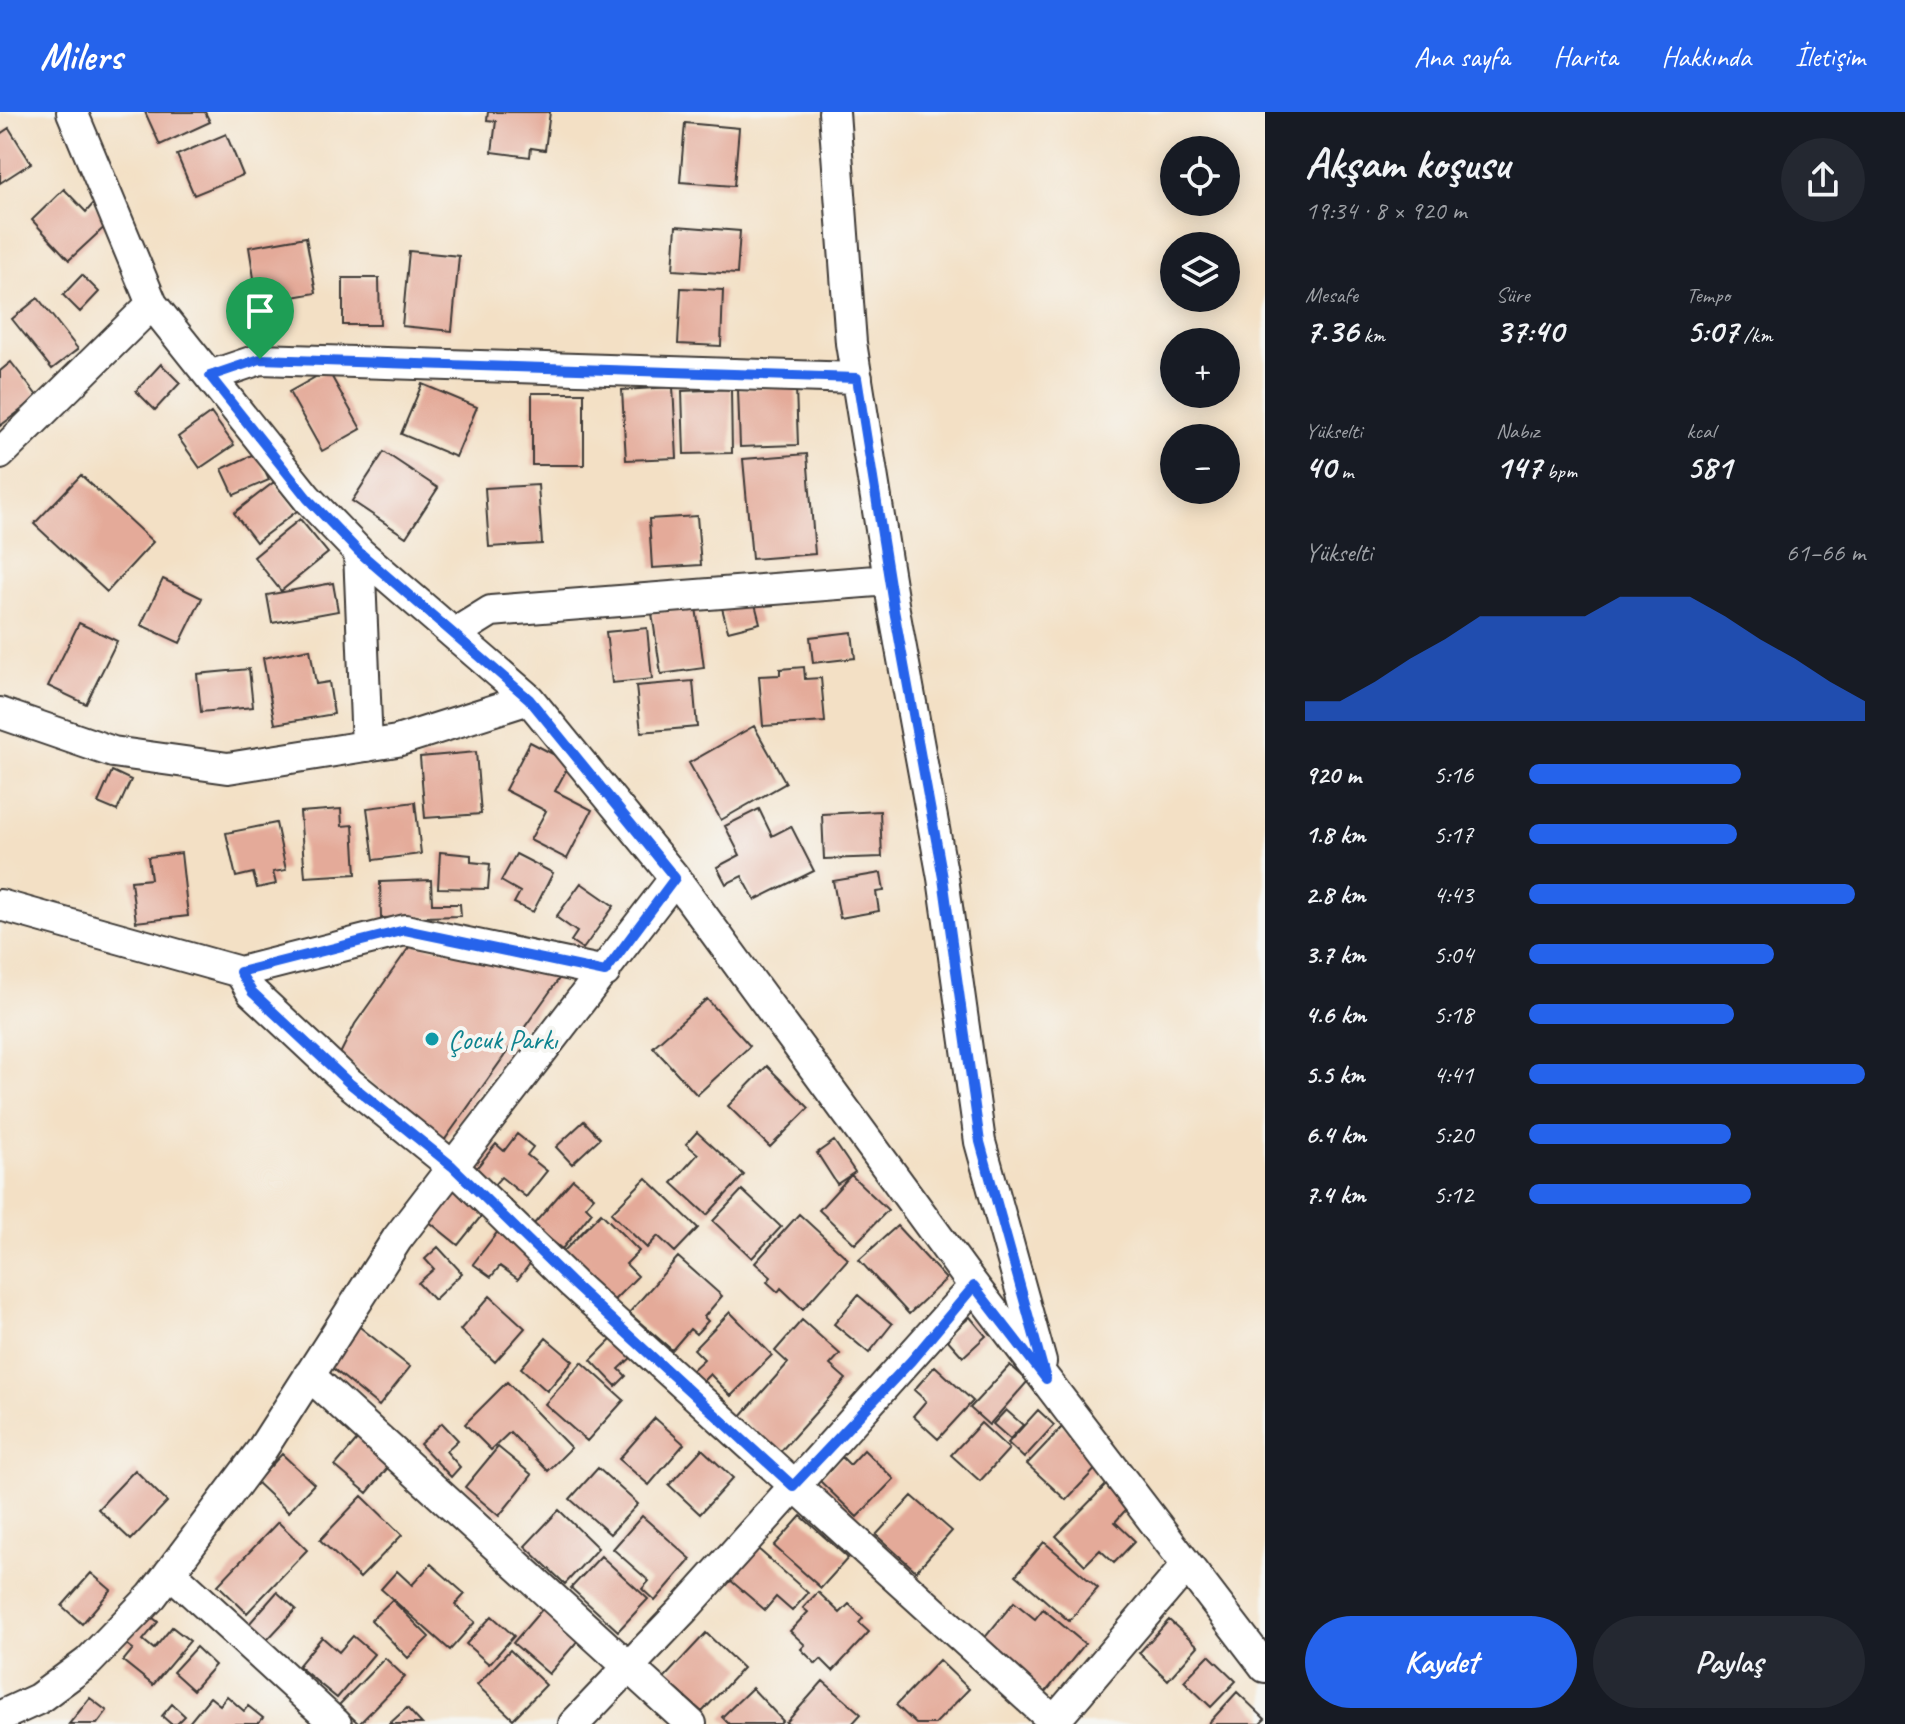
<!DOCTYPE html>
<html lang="tr">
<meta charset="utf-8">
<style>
:root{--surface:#171b24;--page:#242831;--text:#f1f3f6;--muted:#9ea1a6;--accent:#2563eb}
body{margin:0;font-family:Caveat,sans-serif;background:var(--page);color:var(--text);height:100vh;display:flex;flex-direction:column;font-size:30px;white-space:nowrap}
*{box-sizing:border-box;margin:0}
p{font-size:26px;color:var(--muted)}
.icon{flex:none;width:44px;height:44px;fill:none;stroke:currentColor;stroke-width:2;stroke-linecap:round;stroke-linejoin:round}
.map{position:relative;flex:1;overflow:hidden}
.details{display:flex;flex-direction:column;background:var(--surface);width:640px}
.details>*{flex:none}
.buttons{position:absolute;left:1160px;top:24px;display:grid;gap:16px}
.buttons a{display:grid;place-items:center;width:80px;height:80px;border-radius:50%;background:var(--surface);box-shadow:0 4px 20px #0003;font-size:40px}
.pin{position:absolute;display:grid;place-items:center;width:68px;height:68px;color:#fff;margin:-82px -34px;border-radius:50% 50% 50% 0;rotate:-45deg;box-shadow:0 0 8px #0007}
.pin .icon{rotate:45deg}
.round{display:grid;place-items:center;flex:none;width:84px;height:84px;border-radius:42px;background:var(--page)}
.head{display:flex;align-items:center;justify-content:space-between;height:136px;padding:0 40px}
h1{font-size:44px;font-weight:700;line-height:60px}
.stats{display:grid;grid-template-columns:repeat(3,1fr);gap:12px;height:136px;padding:8px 40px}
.stats div{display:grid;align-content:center}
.stats b{font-size:34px;font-weight:700}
.stats small{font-size:22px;font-weight:400}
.stats p{font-size:22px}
.chart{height:224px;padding:16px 40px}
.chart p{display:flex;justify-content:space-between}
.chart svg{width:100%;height:144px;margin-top:8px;fill:var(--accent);opacity:.7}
.action{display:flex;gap:16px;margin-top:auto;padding:16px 40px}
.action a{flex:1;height:92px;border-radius:48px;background:var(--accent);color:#fff;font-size:32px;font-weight:700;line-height:92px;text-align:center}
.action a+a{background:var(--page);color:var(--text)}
ul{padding:0 40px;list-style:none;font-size:26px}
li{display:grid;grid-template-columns:128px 96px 1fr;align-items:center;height:60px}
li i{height:20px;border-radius:10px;background:var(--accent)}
header{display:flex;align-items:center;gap:48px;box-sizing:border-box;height:112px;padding:0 40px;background:var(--accent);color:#fff}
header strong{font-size:38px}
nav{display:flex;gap:44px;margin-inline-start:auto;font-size:28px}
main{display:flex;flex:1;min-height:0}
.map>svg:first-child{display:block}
</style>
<header>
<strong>Milers</strong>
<nav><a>Ana sayfa</a><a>Harita</a><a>Hakkında</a><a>İletişim</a></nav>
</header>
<main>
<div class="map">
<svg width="1265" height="1612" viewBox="0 0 1265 1612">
<rect width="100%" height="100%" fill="#f6f6f2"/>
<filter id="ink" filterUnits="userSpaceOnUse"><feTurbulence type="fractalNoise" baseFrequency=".0125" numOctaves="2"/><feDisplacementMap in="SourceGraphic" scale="16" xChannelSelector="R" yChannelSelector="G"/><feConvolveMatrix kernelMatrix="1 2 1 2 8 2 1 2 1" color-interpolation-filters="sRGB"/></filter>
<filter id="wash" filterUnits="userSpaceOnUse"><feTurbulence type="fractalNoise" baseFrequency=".006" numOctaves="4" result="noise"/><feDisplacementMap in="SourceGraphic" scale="32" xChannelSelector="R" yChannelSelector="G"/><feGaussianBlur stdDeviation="1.8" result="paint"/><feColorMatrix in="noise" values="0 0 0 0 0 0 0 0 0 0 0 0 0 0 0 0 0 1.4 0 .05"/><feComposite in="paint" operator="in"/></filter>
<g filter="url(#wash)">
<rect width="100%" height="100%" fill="#f3e0c5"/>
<g id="blocks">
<path fill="#e4aa99" d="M 145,0 L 205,0 L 210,10 L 160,33 Z
M 488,0 L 550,0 L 545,38 L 531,36 L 530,45 L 492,40 L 496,9 L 487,8 Z
M 685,11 L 739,16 L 734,74 L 680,70 Z
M 9,16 L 31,51 L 0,71 L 0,22 Z
M 226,22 L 243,63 L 194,83 L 177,43 Z
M 64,77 L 86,100 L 93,92 L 110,110 L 69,148 L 32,108 Z
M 676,114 L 740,119 L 737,162 L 673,158 Z
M 306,125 L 316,181 L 258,191 L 249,135 Z
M 409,139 L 459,144 L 452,219 L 402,214 Z
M 82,163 L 99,180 L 80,200 L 63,183 Z
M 343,166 L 379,166 L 380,213 L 343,213 Z
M 681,176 L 723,178 L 721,234 L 678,232 Z
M 38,186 L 78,237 L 52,257 L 12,207 Z
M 11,250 L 38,285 L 0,314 L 0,259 Z
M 161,252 L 180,271 L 155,298 L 136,279 Z
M 328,258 L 361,317 L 322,339 L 289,280 Z
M 422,272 L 477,295 L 456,345 L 401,322 Z
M 673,275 L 677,346 L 626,348 L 622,278 Z
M 796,275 L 798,333 L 740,335 L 738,277 Z
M 731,277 L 732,341 L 684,342 L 682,279 Z
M 532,281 L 584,281 L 584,353 L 532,353 Z
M 211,301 L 234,333 L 200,356 L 178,325 Z
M 384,340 L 438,376 L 406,425 L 352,389 Z
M 256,341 L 269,368 L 234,383 L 222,357 Z
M 807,342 L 815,442 L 752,447 L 743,347 Z
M 81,363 L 153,430 L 107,480 L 34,412 Z
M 274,370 L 297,399 L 256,430 L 234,401 Z
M 538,373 L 542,432 L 489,435 L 485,376 Z
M 697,404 L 701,453 L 652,456 L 649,407 Z
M 300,407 L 328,441 L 281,479 L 254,445 Z
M 163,467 L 202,486 L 180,531 L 141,513 Z
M 333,471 L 338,499 L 272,511 L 267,483 Z
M 754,488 L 760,511 L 728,519 L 722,496 Z
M 696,495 L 704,556 L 661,562 L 652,501 Z
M 79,511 L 117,529 L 86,592 L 48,574 Z
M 647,516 L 652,567 L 612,571 L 606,520 Z
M 852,520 L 855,546 L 813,551 L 810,525 Z
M 310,537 L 316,572 L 329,570 L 334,602 L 275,612 L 263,546 Z
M 804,555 L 805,567 L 821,566 L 825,610 L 763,614 L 759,564 L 780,563 L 780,557 Z
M 249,557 L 253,595 L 201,600 L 197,562 Z
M 693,569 L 697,615 L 641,620 L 636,574 Z
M 754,614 L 786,671 L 721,708 L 689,651 Z
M 530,630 L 570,651 L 555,679 L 592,698 L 567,747 L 530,728 L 546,699 L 505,678 Z
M 476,640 L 481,702 L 425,706 L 420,645 Z
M 112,659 L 131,668 L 117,699 L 98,691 Z
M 415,690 L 421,742 L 374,748 L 367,696 Z
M 341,697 L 342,714 L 353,713 L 356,762 L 305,765 L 300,700 Z
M 759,697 L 772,724 L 791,714 L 814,759 L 755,788 L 742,764 L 726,772 L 717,755 L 740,743 L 725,714 Z
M 880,699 L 882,745 L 824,747 L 822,702 Z
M 276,711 L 286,758 L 273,760 L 276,772 L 257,776 L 253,761 L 236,765 L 226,721 Z
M 440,740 L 471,743 L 471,750 L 490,752 L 488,777 L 438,776 Z
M 181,741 L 188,804 L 136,810 L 131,769 L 151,767 L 148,745 Z
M 516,742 L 553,761 L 533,800 L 514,791 L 520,780 L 501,769 Z
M 881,761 L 884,779 L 876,780 L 879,799 L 840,806 L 833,769 Z
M 431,768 L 432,792 L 460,792 L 461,804 L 381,806 L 380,770 Z
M 581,771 L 614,794 L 583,837 L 571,829 L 577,820 L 556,805 Z
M 412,831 L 561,864 L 441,1033 L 340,942 L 355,912 Z
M 707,887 L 750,934 L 697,983 L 653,935 Z
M 767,954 L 809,996 L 770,1035 L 728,994 Z
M 584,1009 L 600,1026 L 572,1052 L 556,1035 Z
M 697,1020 L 744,1063 L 707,1103 L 672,1071 L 698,1042 L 686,1032 Z
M 517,1022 L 533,1035 L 527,1043 L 547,1059 L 526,1085 L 501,1065 L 493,1074 L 474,1059 L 496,1032 L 504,1039 Z
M 834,1029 L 855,1060 L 837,1072 L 817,1041 Z
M 851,1063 L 888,1098 L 855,1132 L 819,1098 Z
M 646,1066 L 698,1116 L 675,1140 L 658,1124 L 647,1136 L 611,1101 Z
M 573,1067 L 594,1085 L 586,1094 L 592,1100 L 562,1137 L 533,1113 Z
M 450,1068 L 487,1097 L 458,1133 L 422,1104 Z
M 742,1078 L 781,1115 L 752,1146 L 713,1109 Z
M 601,1101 L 639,1139 L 626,1152 L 638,1164 L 611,1191 L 561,1142 Z
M 799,1102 L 848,1147 L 803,1197 L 781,1176 L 778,1180 L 767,1170 L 771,1165 L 755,1151 Z
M 897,1114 L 946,1167 L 909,1202 L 859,1148 Z
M 499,1118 L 535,1145 L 518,1167 L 500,1154 L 491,1165 L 473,1152 Z
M 438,1135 L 462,1161 L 434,1188 L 418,1171 L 434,1157 L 425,1147 Z
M 678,1145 L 722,1184 L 704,1205 L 708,1209 L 696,1222 L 690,1217 L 672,1238 L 629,1201 Z
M 858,1183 L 892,1212 L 869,1241 L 834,1212 Z
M 490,1184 L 525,1216 L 495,1250 L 460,1218 Z
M 730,1200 L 772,1243 L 731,1284 L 710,1262 L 701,1271 L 690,1260 L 704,1247 L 694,1237 Z
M 970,1205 L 986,1224 L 963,1245 L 946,1226 Z
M 802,1208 L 840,1242 L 830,1253 L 846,1267 L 780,1340 L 740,1305 L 788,1251 L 775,1239 Z
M 356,1212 L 410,1255 L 379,1294 L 325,1250 Z
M 614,1225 L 633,1244 L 619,1257 L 626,1264 L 616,1274 L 591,1248 Z
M 546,1226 L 573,1249 L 547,1279 L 521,1256 Z
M 582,1250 L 624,1288 L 587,1329 L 545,1292 Z
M 1010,1253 L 1028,1269 L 989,1313 L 970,1296 Z
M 935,1254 L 973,1289 L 938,1327 L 913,1304 L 926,1289 L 914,1278 Z
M 507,1270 L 571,1336 L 548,1359 L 510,1320 L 491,1338 L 465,1312 Z
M 1006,1298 L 1023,1313 L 1010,1327 L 993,1312 Z
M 1038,1298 L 1054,1313 L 1024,1346 L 1008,1331 Z
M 655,1306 L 684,1332 L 649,1373 L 619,1347 Z
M 442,1311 L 458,1328 L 446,1339 L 460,1355 L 451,1365 L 420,1332 Z
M 981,1311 L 1009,1337 L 980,1369 L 951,1343 Z
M 1063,1314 L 1102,1350 L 1066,1388 L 1027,1352 Z
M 364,1320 L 395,1347 L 367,1381 L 335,1354 Z
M 498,1335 L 532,1363 L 499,1404 L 465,1375 Z
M 702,1337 L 733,1366 L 700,1402 L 669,1373 Z
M 864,1338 L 894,1367 L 857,1405 L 819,1368 L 842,1345 L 850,1353 Z
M 282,1342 L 314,1372 L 288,1400 L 256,1370 Z
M 598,1356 L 638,1392 L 610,1422 L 570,1387 Z
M 135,1358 L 167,1390 L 131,1428 L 98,1397 Z
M 1108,1371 L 1130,1393 L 1115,1410 L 1135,1429 L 1114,1451 L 1100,1438 L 1085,1453 L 1056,1424 Z
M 362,1384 L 402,1423 L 360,1466 L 320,1428 Z
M 912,1384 L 952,1419 L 916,1459 L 876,1423 Z
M 559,1398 L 598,1436 L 565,1472 L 525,1434 Z
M 642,1404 L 691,1447 L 655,1489 L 642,1477 L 649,1469 L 613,1437 Z
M 801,1404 L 848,1446 L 821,1476 L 774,1434 Z
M 278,1410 L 307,1438 L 247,1501 L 218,1473 Z
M 1044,1430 L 1098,1476 L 1069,1509 L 1016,1463 Z
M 757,1436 L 808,1481 L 792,1499 L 776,1485 L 765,1498 L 730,1468 Z
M 601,1444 L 648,1487 L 618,1519 L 571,1476 Z
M 431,1452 L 465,1482 L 455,1493 L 475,1510 L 450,1538 L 381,1477 L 397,1459 L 412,1473 Z
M 91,1461 L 111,1478 L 82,1512 L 62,1494 Z
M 277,1480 L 296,1497 L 267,1528 L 249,1512 Z
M 818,1480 L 840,1501 L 849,1492 L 863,1506 L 859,1511 L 869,1520 L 833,1559 L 821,1547 L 816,1552 L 801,1537 L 805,1533 L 790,1519 L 808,1500 L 803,1496 Z
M 392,1488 L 429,1525 L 408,1546 L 371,1508 Z
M 1014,1490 L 1035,1507 L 1043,1497 L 1085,1532 L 1045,1581 L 982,1529 Z
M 544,1495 L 580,1526 L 549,1562 L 513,1531 Z
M 148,1502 L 158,1510 L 143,1528 L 154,1537 L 172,1515 L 190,1529 L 153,1573 L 123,1549 L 133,1537 L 125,1531 Z
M 492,1504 L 514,1524 L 489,1552 L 466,1532 Z
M 1169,1508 L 1198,1534 L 1168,1568 L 1139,1541 Z
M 706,1521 L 743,1556 L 702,1600 L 664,1566 Z
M 353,1524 L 374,1542 L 337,1586 L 298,1554 L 322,1525 L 339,1540 Z
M 196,1535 L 215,1553 L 193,1578 L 173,1560 Z
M 510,1538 L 546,1573 L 513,1607 L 477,1573 Z
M 1209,1543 L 1236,1569 L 1211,1595 L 1184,1569 Z
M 385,1546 L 405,1565 L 359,1612 L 339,1593 Z
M 939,1548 L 969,1577 L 935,1612 L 916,1612 L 896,1593 Z
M 823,1569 L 861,1602 L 852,1612 L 785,1612 Z
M 752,1576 L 783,1609 L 780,1612 L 729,1612 L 722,1605 Z
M 1237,1580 L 1265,1607 L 1260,1612 L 1208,1612 Z
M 227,1584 L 244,1599 L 248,1594 L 263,1606 L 258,1612 L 188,1612 L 210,1585 L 220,1593 Z
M 90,1586 L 107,1599 L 97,1612 L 69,1612 Z
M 172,1592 L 185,1604 L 177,1612 L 171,1612 L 162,1604 Z
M 407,1596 L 422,1612 L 389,1612 Z"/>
</g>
</g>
<g filter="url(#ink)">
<use href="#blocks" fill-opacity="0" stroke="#3c3935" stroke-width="2"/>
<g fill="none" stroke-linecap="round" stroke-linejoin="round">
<g stroke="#3c3935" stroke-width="34">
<path id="minor" d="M 72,0 L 152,192 L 307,386 L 359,440 L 529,587 L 675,766 L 974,1174 L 1265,1555
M 834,0 L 851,231 L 894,498 L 943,766 L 980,1030 L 1041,1250
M 210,264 L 260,247 L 857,266
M 0,342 L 152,192
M 359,440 L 367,634
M 454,522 L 491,499 L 889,468
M 0,601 L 113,640 L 228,656 L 397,629 L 529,587
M 0,793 L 240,860 L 405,818 L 605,860
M 240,860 L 252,880 L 348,970 L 452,1054 L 573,1172 L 1057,1612
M 309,1263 L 691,1612
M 170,1460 L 336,1612
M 1,1604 L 38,1587 L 88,1550 L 152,1484 L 261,1339 L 397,1127 L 675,766
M 574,1612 L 684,1497 L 974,1174
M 1052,1612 L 1187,1453"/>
</g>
<use href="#minor" stroke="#fff" stroke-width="30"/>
</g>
</g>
<g fill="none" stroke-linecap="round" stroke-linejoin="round" filter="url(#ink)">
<g stroke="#fff" stroke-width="16">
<path id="route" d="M 260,247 L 857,266 L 894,498 L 943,766 L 980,1030 L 1046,1267 L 974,1174 L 911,1249 L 793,1374 L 573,1172 L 452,1054 L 348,970 L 252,880 L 240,860 L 405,818 L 605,860 L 675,766 L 529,587 L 359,440 L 307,386 L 210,264 Z"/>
</g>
<use href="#route" stroke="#2563eb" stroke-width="10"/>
</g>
<circle fill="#0f9aa8" stroke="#f6f6f2" stroke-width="3" cx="432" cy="927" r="8"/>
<g text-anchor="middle" stroke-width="8" stroke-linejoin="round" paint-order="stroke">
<g font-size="28" fill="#0d838f" stroke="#f6f6f2" text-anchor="start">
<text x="448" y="937">Çocuk Parkı</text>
</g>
</g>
</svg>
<div class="buttons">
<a><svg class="icon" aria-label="locate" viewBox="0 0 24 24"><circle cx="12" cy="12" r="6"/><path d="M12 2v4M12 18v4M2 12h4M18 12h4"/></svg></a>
<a><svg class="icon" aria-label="layers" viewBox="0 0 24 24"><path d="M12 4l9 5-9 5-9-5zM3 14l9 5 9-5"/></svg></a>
<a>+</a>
<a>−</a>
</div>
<div class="pin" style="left:260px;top:247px;background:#1e9e55"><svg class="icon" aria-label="arrive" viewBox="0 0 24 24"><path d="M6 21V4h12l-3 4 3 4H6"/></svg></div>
</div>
<section class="details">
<div class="head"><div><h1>Akşam koşusu</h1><p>19:34 · 8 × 920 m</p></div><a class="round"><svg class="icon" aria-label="share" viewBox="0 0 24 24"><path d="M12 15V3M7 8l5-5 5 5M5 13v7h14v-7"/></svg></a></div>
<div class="stats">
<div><p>Mesafe</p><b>7.36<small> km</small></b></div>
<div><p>Süre</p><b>37:40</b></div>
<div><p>Tempo</p><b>5:07<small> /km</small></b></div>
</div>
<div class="stats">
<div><p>Yükselti</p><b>40<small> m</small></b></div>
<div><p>Nabız</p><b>147<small> bpm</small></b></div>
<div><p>kcal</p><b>581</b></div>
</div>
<div class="chart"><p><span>Yükselti</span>61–66 m</p>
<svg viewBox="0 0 160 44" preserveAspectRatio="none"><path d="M0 44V38L10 38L20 32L30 25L40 19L50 12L60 12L70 12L80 12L90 6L100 6L110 6L120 12L130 19L140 25L150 32L160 38V44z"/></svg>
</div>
<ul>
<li><b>920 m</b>5:16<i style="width:63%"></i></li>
<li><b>1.8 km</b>5:17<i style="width:62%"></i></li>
<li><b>2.8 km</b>4:43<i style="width:97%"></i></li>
<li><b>3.7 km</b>5:04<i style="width:73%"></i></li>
<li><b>4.6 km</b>5:18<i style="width:61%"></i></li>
<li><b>5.5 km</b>4:41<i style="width:100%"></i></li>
<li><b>6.4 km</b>5:20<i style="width:60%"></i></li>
<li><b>7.4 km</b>5:12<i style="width:66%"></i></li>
</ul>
<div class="action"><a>Kaydet</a><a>Paylaş</a></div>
</section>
</main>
